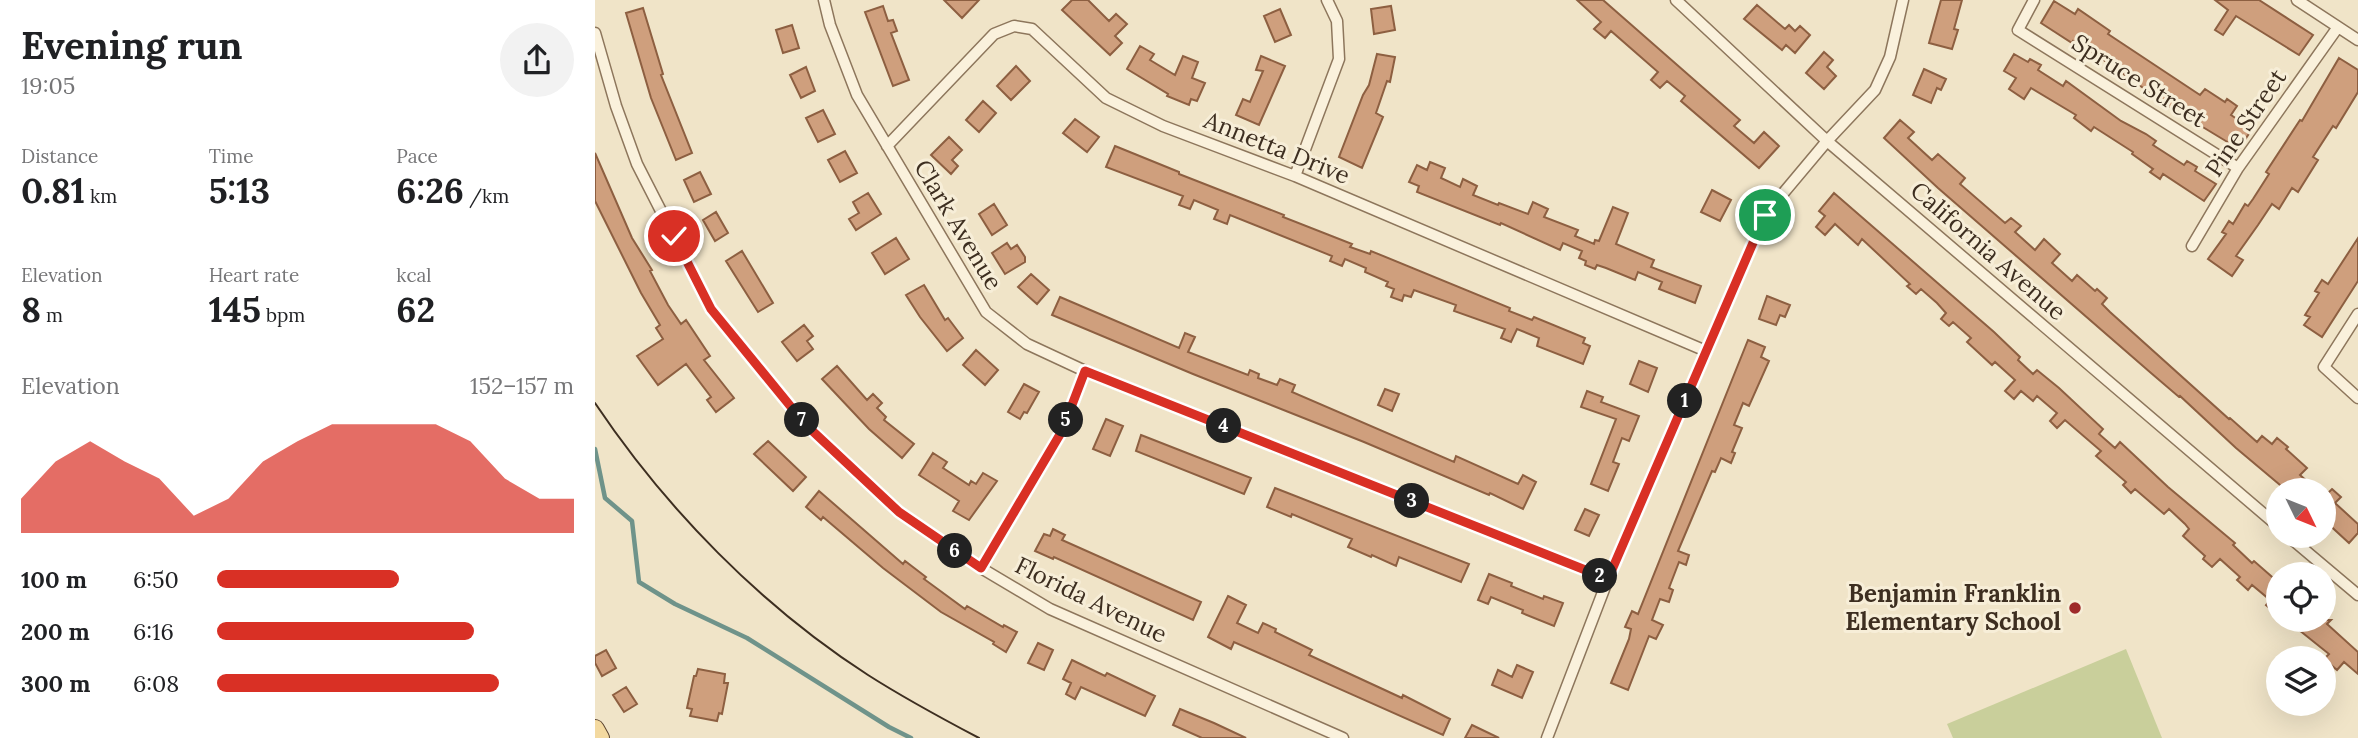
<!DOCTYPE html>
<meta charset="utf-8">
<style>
:root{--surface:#fff;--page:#f2f2f2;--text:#202124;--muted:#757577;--accent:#d93025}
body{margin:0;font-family:Lora,serif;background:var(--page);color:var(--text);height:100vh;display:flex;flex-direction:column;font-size:26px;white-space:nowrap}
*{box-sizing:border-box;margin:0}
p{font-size:23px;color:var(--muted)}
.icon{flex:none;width:38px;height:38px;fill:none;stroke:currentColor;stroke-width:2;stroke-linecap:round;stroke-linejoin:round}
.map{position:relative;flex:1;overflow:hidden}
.side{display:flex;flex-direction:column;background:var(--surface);width:595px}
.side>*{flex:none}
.needle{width:46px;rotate:133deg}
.buttons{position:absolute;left:1671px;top:478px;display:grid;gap:14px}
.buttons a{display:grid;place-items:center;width:70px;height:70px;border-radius:50%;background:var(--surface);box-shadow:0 7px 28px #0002;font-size:35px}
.pin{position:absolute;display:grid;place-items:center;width:60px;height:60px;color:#fff;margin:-30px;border:4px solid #fff;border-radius:50%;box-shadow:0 2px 7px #0007}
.km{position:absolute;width:35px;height:35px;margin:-18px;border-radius:50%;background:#222;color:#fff;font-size:19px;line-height:35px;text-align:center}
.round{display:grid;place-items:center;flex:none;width:74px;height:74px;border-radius:37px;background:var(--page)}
.head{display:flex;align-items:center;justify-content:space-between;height:119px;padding:0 21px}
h1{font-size:38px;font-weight:700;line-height:52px}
.stats{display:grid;grid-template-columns:repeat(3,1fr);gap:10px;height:119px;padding:7px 21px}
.stats div{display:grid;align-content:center}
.stats b{font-size:35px;font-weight:700}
.stats small{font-size:19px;font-weight:400}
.stats p{font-size:19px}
.chart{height:196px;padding:14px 21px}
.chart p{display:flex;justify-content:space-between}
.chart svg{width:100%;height:126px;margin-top:7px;fill:var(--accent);opacity:.7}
ul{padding:0 21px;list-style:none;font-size:23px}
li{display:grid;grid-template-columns:112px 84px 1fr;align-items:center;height:52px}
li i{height:18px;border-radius:9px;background:var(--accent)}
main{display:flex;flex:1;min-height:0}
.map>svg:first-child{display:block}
</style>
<main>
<section class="side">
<div class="head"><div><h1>Evening run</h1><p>19:05</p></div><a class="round"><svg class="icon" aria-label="share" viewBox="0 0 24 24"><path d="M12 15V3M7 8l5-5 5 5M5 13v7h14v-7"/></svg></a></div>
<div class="stats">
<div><p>Distance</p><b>0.81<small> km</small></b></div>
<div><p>Time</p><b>5:13</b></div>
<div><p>Pace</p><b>6:26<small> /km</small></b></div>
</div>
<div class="stats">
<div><p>Elevation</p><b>8<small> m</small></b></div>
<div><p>Heart rate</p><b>145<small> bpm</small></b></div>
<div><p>kcal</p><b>62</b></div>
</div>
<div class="chart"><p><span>Elevation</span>152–157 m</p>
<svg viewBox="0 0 160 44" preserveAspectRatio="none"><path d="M0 44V32L10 19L20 12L30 19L40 25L50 38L60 32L70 19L80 12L90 6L100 6L110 6L120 6L130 12L140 25L150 32L160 32V44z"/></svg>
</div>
<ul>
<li><b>100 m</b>6:50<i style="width:51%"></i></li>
<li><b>200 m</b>6:16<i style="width:72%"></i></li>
<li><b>300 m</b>6:08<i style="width:79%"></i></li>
</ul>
</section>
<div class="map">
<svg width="1763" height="738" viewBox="0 0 1763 738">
<rect width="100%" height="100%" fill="#f0e4c8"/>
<path fill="#c9cf9b" d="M 1531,649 L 1567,738 L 1358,738 L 1352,724 Z"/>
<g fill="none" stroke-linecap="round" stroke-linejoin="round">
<path stroke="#6f938a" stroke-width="4.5" d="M 0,449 L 10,498 L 37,521 L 44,582 L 80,604 L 152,638 L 294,727 L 316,738"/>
</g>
<path fill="#cf9f7d" stroke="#8d5f41" stroke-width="2" d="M 349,0 L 384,0 L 367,18 Z
M 477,0 L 493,0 L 514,21 L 521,14 L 532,24 L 520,36 L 527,43 L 515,55 L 467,10 Z
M 982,0 L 1008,0 L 1145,120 L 1139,126 L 1159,143 L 1169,132 L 1184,146 L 1164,168 L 1086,101 L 1090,96 L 1072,81 L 1065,88 L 1056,80 L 1063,72 L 1016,31 L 1010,38 L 999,29 L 1006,22 Z
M 1346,0 L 1367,0 L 1359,29 L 1363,30 L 1357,49 L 1334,43 Z
M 1620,0 L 1664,0 L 1718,35 L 1704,55 L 1641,16 L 1628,35 L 1620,30 L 1633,10 Z
M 1459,1 L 1480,14 L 1483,9 L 1515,31 L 1513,34 L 1605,95 L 1610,89 L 1630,102 L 1632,99 L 1642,106 L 1636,115 L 1657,129 L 1644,149 L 1578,109 L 1500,54 L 1478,41 L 1477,43 L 1446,23 Z
M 1162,5 L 1190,29 L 1194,25 L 1200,31 L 1205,26 L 1215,35 L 1200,53 L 1191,45 L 1187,50 L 1149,19 Z
M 288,6 L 293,21 L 298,20 L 302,31 L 296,33 L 314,80 L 298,86 L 270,12 Z
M 796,6 L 800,30 L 779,34 L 776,9 Z
M 48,8 L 68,74 L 66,75 L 97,153 L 81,160 L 56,98 L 31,13 Z
M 685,9 L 696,35 L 680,42 L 669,16 Z
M 197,25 L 204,48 L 188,53 L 181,30 Z
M 545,46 L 559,54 L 555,60 L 580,75 L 588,56 L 603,62 L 597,78 L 610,83 L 602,101 L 596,99 L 594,105 L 572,96 L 573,94 L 532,69 Z
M 1229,52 L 1238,60 L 1232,67 L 1241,76 L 1229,89 L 1211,73 Z
M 782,54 L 800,57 L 795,82 L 792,81 L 781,113 L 788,117 L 767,168 L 744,157 L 768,95 L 774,85 Z
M 1419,54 L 1433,62 L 1435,59 L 1446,65 L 1443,70 L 1468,86 L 1471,81 L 1526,121 L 1551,134 L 1561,141 L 1558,145 L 1589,165 L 1592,161 L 1602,167 L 1600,171 L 1621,184 L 1609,201 L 1568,174 L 1565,179 L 1555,172 L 1558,169 L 1537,154 L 1538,152 L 1499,127 L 1496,131 L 1479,118 L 1481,115 L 1436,88 L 1429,99 L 1414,89 L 1421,78 L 1409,71 Z
M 666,56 L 690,66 L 664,125 L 641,115 L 648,99 L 655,102 L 668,71 L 661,70 Z
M 1744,58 L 1763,70 L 1763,92 L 1741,128 L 1738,126 L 1718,157 L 1723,160 L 1703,192 L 1697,188 L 1684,209 L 1677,204 L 1663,225 L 1641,256 L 1648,260 L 1637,276 L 1613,259 L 1631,234 L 1627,232 L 1634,221 L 1638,224 L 1650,204 L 1653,206 L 1658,199 L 1674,174 L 1671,172 L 1705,120 L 1707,121 Z
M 421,66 L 435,81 L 416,100 L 402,86 Z
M 211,67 L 220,91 L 206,98 L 195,75 Z
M 1329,69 L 1351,79 L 1346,90 L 1342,88 L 1336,103 L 1318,95 Z
M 388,101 L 401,113 L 384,132 L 371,120 Z
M 228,110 L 240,134 L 223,142 L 211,118 Z
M 480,119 L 504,137 L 492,152 L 468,133 Z
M 1305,120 L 1319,132 L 1313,138 L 1337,160 L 1343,154 L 1370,178 L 1365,184 L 1410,223 L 1416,218 L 1426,226 L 1420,232 L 1440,250 L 1449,239 L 1465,254 L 1457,263 L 1477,281 L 1482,275 L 1500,291 L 1502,289 L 1512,298 L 1507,304 L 1515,312 L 1634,419 L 1635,418 L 1662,442 L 1667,436 L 1677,444 L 1682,438 L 1693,447 L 1691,449 L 1712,468 L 1705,475 L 1722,490 L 1691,490 L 1641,448 L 1585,396 L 1584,397 L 1556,373 L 1343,188 L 1289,138 Z
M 354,137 L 367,150 L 357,160 L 363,166 L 356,174 L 336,155 Z
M 520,146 L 584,172 L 584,174 L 689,215 L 688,217 L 757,244 L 755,247 L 775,254 L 776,251 L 915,308 L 914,311 L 937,320 L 939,317 L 990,338 L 988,343 L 995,346 L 988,364 L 942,346 L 944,338 L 922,329 L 916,342 L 906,338 L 910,329 L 859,311 L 861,305 L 819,290 L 816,297 L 809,295 L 807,301 L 796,297 L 799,289 L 791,286 L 793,282 L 770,272 L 771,268 L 750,259 L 747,266 L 735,261 L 737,256 L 635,215 L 632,224 L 619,219 L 623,210 L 599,200 L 595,209 L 584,205 L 588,196 L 511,167 Z
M 250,151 L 262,173 L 245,182 L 233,160 Z
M 0,153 L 37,238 L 57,270 L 55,271 L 73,305 L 86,324 L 91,320 L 115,356 L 109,360 L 139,398 L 121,412 L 112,400 L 116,397 L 91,364 L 63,385 L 42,356 L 68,339 L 61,328 L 65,325 L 46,293 L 0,201 Z
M 835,162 L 850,168 L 846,178 L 865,187 L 868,179 L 882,186 L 878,195 L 903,205 L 904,203 L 933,214 L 938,202 L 953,209 L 949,217 L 983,230 L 980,236 L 999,244 L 1000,240 L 1004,241 L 1018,207 L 1033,213 L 1021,244 L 1059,260 L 1056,267 L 1106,286 L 1100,303 L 1064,289 L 1067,282 L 1043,272 L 1040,280 L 1011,268 L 1002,265 L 1000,269 L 990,265 L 991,261 L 984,258 L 987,251 L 968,243 L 965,250 L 906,223 L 905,225 L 822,192 L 824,186 L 814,182 L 822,165 L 832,170 Z
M 105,172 L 116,194 L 99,202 L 89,180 Z
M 1117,190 L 1136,200 L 1125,221 L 1106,212 Z
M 273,193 L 286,214 L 261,230 L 254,219 L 264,213 L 258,202 Z
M 1239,193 L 1399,332 L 1425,357 L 1423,360 L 1438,374 L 1442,370 L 1464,388 L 1508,429 L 1504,434 L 1520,448 L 1525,442 L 1573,487 L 1640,543 L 1638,545 L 1657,563 L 1659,561 L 1684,583 L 1684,616 L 1671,605 L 1675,600 L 1657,585 L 1653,590 L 1642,580 L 1645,577 L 1625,559 L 1617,567 L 1608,559 L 1610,556 L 1588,536 L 1594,529 L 1590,524 L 1574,509 L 1569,514 L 1540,489 L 1536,493 L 1528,485 L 1531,482 L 1501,456 L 1506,451 L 1470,420 L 1462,428 L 1455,421 L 1462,413 L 1442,396 L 1438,401 L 1426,391 L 1419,399 L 1410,391 L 1420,380 L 1400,362 L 1397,365 L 1372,342 L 1376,338 L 1358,322 L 1354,326 L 1346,319 L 1351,313 L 1342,303 L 1326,289 L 1321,294 L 1312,286 L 1315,284 L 1267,239 L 1263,245 L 1240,224 L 1230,235 L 1221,227 L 1230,216 L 1224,211 Z
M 399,204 L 412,225 L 397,235 L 384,214 Z
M 121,212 L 133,233 L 120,241 L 108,220 Z
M 301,238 L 314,259 L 290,274 L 277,253 Z
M 1763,238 L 1763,281 L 1727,337 L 1709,325 L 1715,317 L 1710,315 L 1724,293 L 1720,291 L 1727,280 L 1733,284 Z
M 412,243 L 416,249 L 422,245 L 430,257 L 430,262 L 410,274 L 397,253 Z
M 147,251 L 178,303 L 163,312 L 131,261 Z
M 436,274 L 454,290 L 442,304 L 423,287 Z
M 329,285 L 350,320 L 353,318 L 368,338 L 352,351 L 325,317 L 311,295 Z
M 1172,296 L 1195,305 L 1190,317 L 1185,315 L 1181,325 L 1164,319 Z
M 465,297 L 584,348 L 590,333 L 600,337 L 593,352 L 653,375 L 655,370 L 664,374 L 663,378 L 682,385 L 685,379 L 700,385 L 697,392 L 859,462 L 861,456 L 923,484 L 928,475 L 941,482 L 928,509 L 895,493 L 894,495 L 769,442 L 598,374 L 457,315 Z
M 209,325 L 218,336 L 212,341 L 218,349 L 202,361 L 187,342 Z
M 1153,340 L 1170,347 L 1166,357 L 1174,361 L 1154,406 L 1148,403 L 1139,425 L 1147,428 L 1137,452 L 1140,453 L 1136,463 L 1126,458 L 1120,472 L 1117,471 L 1097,518 L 1083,551 L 1094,555 L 1091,565 L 1084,562 L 1074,588 L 1078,590 L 1074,602 L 1065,599 L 1057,620 L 1068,625 L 1061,639 L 1054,636 L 1033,690 L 1016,683 L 1034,639 L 1036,629 L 1030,627 L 1037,611 L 1043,614 Z
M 381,350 L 403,370 L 390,385 L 368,365 Z
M 1044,361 L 1062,368 L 1053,392 L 1035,384 Z
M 242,366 L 272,400 L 278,394 L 287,403 L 282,408 L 291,417 L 289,420 L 319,444 L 307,458 L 274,429 L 227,379 Z
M 429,384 L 444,392 L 432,413 L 429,412 L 425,419 L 413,412 Z
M 790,389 L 804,394 L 797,411 L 783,405 Z
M 992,391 L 1008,397 L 1006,402 L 1044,416 L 1034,441 L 1027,438 L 1018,462 L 1024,464 L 1013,491 L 996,484 L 1021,419 L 986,407 Z
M 511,419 L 528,426 L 515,456 L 498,449 Z
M 546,435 L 656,478 L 649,494 L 541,451 Z
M 173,441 L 211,477 L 198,491 L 159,454 Z
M 338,453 L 352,462 L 348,468 L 374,485 L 376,481 L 381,484 L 388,473 L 402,481 L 374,520 L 358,511 L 364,501 L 324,475 Z
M 680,488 L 874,564 L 866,582 L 804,557 L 801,566 L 777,555 L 776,557 L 753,547 L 757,539 L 697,514 L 696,517 L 672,507 Z
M 1737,489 L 1746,497 L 1740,503 L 1763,524 L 1763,533 L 1754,543 L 1729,520 L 1729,493 L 1731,495 Z
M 224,491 L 308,564 L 310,561 L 331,577 L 329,579 L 370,609 L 372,606 L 408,627 L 409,625 L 422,632 L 411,652 L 398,644 L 399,642 L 346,612 L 288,568 L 228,517 L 226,520 L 211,507 Z
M 990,509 L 1004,515 L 994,536 L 980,530 Z
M 458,529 L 470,535 L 467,540 L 606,602 L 598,620 L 459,557 L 458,559 L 440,551 L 449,534 L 455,536 Z
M 894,574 L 917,583 L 916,586 L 948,599 L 949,596 L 968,603 L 959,626 L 927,613 L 928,610 L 896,597 L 893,604 L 883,600 Z
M 633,596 L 651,605 L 642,623 L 663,633 L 668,623 L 681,629 L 680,632 L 717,650 L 714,655 L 807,698 L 808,695 L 855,719 L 848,735 L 639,642 L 636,649 L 613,637 Z
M 1705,620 L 1736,620 L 1732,624 L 1763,652 L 1763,674 L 1749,662 L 1742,670 L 1729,659 L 1734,654 L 1699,626 Z
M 443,643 L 458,650 L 449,670 L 433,663 Z
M 11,650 L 21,668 L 7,676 L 0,663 L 0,656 Z
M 477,660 L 510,676 L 512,673 L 560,696 L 550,716 L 486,687 L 480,699 L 471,694 L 476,683 L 468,679 Z
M 922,665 L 938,672 L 927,698 L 897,685 L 903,670 L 917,677 Z
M 103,669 L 130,674 L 129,683 L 133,683 L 127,714 L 124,713 L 122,721 L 95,716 L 97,709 L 92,708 L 99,676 L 101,676 Z
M 31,687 L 42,704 L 29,712 L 18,695 Z
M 585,709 L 619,723 L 651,738 L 607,738 L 578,725 Z
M 877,725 L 904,738 L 870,738 Z"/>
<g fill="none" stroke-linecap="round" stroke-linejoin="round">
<g stroke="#8d765c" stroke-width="13">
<path id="minor" d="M 229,0 L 235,25 L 262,95 L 391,312 L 432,344 L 490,371 L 1013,579
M 1081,0 L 1232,141 L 1684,527
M 1439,0 L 1423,30 L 1643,168
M 1702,0 L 1763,40
M 0,33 L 21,106 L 42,164 L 116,309 L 210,424 L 304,512 L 386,568 L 455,609 L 748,738
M 292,146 L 399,34 L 419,26 L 437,29 L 511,98 L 568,126 L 700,176 L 1111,351
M 700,176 L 744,59 L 742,21 L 732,0
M 1597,246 L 1643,168 L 1743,27
M 1763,314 L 1729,367 L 1763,398
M 1693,536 L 1763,595
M 386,568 L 467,431 L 490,371
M 952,738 L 1013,579 L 1170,215 L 1232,141 L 1280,90 L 1295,57 L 1308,0"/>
</g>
<g stroke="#5b4430" stroke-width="20">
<path id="primary" d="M 0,729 L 5,738"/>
</g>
<use href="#minor" stroke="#faf1dc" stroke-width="10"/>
<use href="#primary" stroke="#f3d9a0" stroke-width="18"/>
<path stroke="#3d2e20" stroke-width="2" d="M 0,403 C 71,509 166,606 273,675 C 309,698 346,718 384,738"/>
</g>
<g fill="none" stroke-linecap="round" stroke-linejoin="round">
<g stroke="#fff" stroke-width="14">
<path id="route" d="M 79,236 L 116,309 L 210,424 L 304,512 L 386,568 L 467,431 L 490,371 L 1013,579 L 1170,215"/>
</g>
<use href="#route" stroke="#d93025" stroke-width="9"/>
</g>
<circle fill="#9e2a2b" stroke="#f7eed8" stroke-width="2.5" cx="1480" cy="608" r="7"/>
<g text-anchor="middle" stroke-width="6" stroke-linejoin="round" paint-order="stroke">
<g font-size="24" fill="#3d2e20" stroke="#f7eed8">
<text transform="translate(1544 81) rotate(32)" y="8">Spruce Street</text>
<text transform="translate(1651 123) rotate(-56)" y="8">Pine Street</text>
<text transform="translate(682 148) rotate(22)" y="8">Annetta Drive</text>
<text transform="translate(363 225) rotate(59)" y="8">Clark Avenue</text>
<text transform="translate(1393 251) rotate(41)" y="8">California Avenue</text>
<text transform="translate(496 600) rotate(26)" y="8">Florida Avenue</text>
</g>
<g font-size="24" font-weight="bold" fill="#3d2e20" stroke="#f7eed8" text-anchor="end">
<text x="1466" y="602">Benjamin Franklin<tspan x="1466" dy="28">Elementary School</tspan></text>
</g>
</g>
</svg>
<div class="buttons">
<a><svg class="needle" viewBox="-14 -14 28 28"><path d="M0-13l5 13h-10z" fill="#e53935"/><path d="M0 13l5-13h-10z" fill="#757577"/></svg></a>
<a><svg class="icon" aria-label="locate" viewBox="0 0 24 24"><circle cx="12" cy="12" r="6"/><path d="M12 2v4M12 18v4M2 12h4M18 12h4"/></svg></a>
<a><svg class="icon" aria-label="layers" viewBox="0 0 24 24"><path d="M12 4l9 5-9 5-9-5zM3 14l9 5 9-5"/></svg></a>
</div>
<div class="pin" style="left:1170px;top:215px;background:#1e9e55"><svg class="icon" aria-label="arrive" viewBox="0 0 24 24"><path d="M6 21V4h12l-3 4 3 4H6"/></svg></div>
<div class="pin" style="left:79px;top:236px;background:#d93025"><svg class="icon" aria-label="check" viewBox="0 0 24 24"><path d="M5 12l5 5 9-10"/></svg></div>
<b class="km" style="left:1090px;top:401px">1</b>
<b class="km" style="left:1005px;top:576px">2</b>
<b class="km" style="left:817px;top:501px">3</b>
<b class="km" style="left:629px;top:426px">4</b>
<b class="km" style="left:471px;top:420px">5</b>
<b class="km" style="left:360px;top:551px">6</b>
<b class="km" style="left:207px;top:420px">7</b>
</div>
</main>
